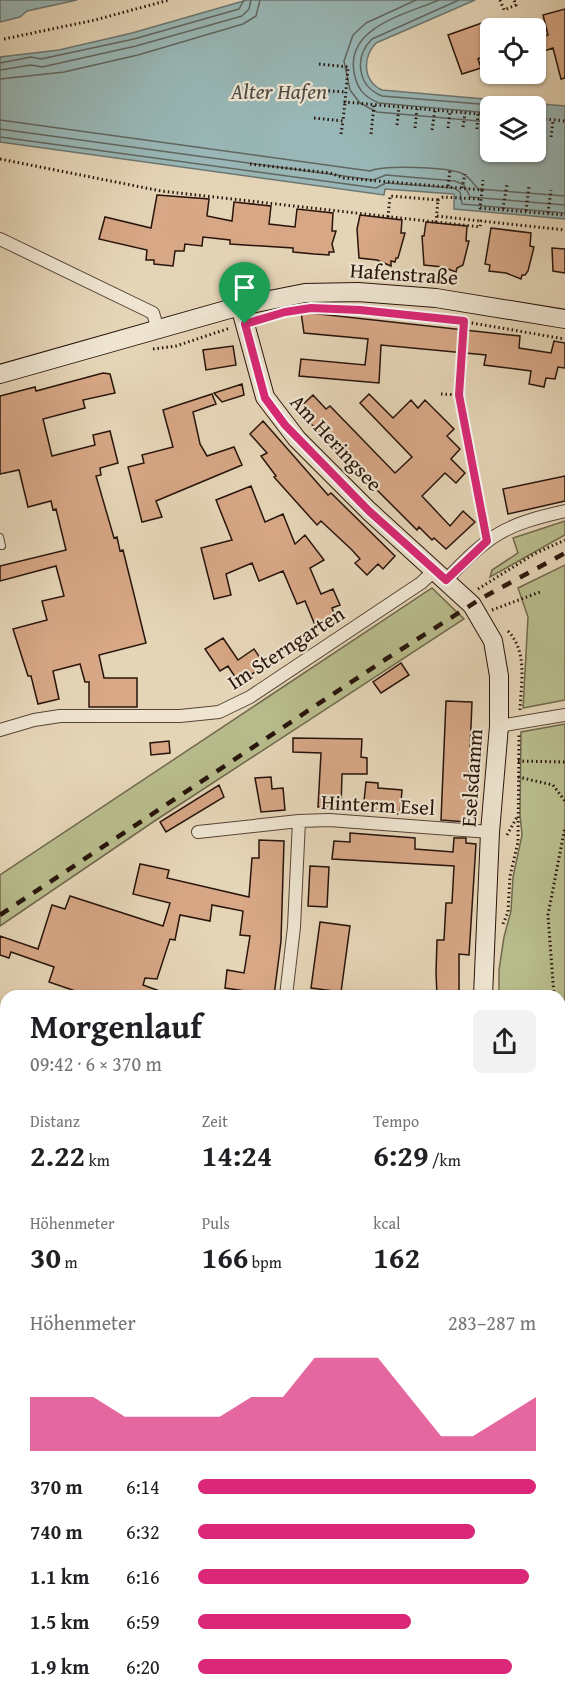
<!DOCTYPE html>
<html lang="de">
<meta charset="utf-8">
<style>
:root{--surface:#fff;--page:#f2f2f2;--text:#202124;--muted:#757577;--accent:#db2777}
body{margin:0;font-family:"Gentium Book Plus",serif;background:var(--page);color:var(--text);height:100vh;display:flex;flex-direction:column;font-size:22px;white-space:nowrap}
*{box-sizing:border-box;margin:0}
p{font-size:20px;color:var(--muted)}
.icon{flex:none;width:33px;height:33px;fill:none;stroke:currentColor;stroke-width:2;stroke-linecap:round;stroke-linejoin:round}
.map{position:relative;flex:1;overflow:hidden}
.side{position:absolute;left:0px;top:990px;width:566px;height:712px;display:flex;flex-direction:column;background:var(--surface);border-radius:18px 18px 0 0;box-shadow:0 2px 4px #0004}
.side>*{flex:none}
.buttons{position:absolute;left:480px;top:18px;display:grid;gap:12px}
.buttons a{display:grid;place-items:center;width:66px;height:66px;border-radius:9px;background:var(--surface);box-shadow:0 2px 4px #0004;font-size:30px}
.pin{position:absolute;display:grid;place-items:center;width:51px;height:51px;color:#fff;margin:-62px -26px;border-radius:50% 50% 50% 0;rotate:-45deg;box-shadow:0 0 6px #0007}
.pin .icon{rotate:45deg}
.round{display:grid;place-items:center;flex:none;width:63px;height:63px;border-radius:9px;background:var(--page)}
.headline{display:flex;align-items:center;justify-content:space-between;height:102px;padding:0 30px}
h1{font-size:33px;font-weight:800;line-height:45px}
.figures{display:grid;grid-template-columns:repeat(3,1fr);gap:9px;height:102px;padding:6px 30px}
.figures div{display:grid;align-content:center}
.figures b{font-size:30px;font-weight:800}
.figures small{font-size:16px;font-weight:400}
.figures p{font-size:16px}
.chart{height:168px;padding:12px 30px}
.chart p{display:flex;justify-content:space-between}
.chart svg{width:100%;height:108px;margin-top:6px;fill:var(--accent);opacity:.7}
ul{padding:0 30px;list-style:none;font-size:20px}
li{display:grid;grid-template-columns:96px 72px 1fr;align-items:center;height:45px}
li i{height:15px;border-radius:8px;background:var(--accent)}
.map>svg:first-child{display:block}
</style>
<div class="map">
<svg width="565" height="1702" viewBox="0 0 565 1702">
<rect width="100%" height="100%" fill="#e5d5b7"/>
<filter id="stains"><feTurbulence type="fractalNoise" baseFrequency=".00333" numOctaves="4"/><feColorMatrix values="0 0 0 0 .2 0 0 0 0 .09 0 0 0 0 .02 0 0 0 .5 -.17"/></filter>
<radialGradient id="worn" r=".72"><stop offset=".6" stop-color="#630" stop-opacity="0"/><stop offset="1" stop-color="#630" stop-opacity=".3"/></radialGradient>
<path fill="#b8bc8c" stroke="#70684c" stroke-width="1.5" d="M 565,521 L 565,535 L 490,577 L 492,570 L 518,553 L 513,538 Z
M 565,565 L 565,700 L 523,708 L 528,617 L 518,588 Z
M 432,588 L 464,619 L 156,820 L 0,926 L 0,875 Z
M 565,724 L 565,1204 L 560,1180 L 560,996 L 499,996 L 499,970 L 504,937 L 511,911 L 513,877 L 522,835 L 520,815 L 521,732 Z"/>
<path fill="#98b7b6" stroke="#6b7672" stroke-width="1.5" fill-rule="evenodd" d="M 0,0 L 77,0 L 27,11 L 20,17 L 0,22 Z
M 247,0 L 475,0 L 376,43 C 362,58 363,81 382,90 L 565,106 L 565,219 L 454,209 L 454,194 L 385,189 L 384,195 L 0,142 L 0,57 L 59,50 L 132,33 ZM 490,106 L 536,106 L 536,152 L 490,152 Z"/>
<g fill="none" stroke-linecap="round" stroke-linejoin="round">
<path stroke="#606660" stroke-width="1.5" d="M 416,0 L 366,23 L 353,35 L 344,61 L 350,90 L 360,103 L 377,112 L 490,122
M 439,0 C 406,14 346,27 354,72 C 357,89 364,97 379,103 L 490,113
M 459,0 L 372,39 C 354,57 357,86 382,96 L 504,106
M 0,63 L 31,57 L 41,59 L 134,39 L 239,9 L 244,0
M 0,70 L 31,65 L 42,67 L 136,46 L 242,16 L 249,9 L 251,0
M 0,79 L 64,72 L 138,55 L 243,24 L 256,16 L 260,0
M 0,120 L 370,171 C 385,165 445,167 461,173 C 469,176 473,183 478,189 L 565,196
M 0,129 L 373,180 L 386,175 L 455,181 L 464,185 L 470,197 L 565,205
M 0,137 L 376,188 L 386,183 L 454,188 L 460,192 L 462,204 L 565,213"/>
</g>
<path fill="#d7a786" stroke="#28140b" stroke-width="1.5" d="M 565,9 L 565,78 L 561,79 L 553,48 L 544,51 L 540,37 L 548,35 L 543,15 Z
M 490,20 L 490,54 L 478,59 L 481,68 L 462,74 L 448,35 Z
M 157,195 L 209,199 L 207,216 L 232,221 L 234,202 L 271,206 L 269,224 L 295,227 L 297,209 L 333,213 L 332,231 L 336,231 L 332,244 L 334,252 L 329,252 L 329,255 L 314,254 L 293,252 L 293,248 L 230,244 L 230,240 L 203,237 L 202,246 L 185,244 L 184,251 L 175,251 L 173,266 L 154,264 L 154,260 L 146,260 L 147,250 L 99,239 L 105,217 L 151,228 Z
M 360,215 L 402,220 L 401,233 L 405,233 L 398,258 L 396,258 L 395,262 L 391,261 L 391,266 L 377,260 L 359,258 L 357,229 Z
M 426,222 L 467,226 L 466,241 L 469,241 L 463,265 L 457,268 L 456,272 L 443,267 L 424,265 L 422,236 L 424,236 Z
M 491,228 L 531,233 L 530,246 L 534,247 L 528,271 L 525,275 L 522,275 L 521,279 L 506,273 L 489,271 L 490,265 L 485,264 Z
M 552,248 L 565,249 L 565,273 L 553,271 Z
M 301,312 L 520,336 L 519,348 L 551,353 L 554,341 L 565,343 L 565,368 L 558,367 L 555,379 L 546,378 L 544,387 L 529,384 L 531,371 L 484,365 L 486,355 L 381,345 L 379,383 L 299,376 L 301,359 L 365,365 L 368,339 L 304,333 Z
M 233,346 L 236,365 L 206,370 L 203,350 Z
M 103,373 L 110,374 L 115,393 L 83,400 L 85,408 L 43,419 L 52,456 L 95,445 L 93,435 L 110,431 L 118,463 L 100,468 L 101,475 L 96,476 L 114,538 L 117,537 L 120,551 L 123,550 L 146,643 L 99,655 L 104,678 L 137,678 L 137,707 L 89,707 L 89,682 L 85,682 L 80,664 L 53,671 L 59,699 L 38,704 L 31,676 L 28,676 L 13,629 L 47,620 L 42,601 L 64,596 L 56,566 L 0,581 L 0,566 L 66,550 L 56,509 L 53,510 L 51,501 L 28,507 L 19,470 L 0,474 L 0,396 L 35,387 L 36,391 Z
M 242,384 L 244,395 L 222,402 L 214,393 Z
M 212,394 L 216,404 L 193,412 L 200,444 L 207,456 L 234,447 L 242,465 L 156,501 L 162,517 L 142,522 L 128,467 L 144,463 L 142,455 L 173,447 L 163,410 Z
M 369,394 L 393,418 L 411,400 L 418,408 L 425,400 L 454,429 L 447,436 L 460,449 L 451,459 L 465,473 L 456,483 L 445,473 L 422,496 L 450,526 L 463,511 L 475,522 L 446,549 L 434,538 L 432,540 L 419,527 L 417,530 L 297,410 L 313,395 L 326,409 L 330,406 L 395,473 L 412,457 L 360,403 Z
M 263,421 L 328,495 L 331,493 L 395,556 L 383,569 L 378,564 L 367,575 L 355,563 L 360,559 L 352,550 L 321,521 L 317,525 L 274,477 L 276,476 L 261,456 L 267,453 L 250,434 Z
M 565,476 L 565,501 L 508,514 L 503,489 Z
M 251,486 L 265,522 L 283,514 L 295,544 L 305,535 L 324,560 L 310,568 L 321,594 L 333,589 L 340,605 L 332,608 L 335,616 L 315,625 L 305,601 L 297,604 L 283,571 L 259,581 L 252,563 L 226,574 L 231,595 L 214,599 L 201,548 L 232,540 L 216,500 Z
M 223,638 L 238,660 L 254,649 L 265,665 L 239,683 L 228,666 L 220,671 L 205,649 Z
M 401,663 L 409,675 L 381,693 L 373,682 Z
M 446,701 L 472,702 L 467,822 L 441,820 Z
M 293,738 L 362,739 L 361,757 L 367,758 L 367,774 L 342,774 L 341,808 L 318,807 L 321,753 L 293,752 Z
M 169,741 L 170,753 L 151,755 L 150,743 Z
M 271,777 L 272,789 L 283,788 L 285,810 L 261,812 L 255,778 Z
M 366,782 L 378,783 L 378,788 L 402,790 L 400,814 L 363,811 Z
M 219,785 L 224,797 L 166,832 L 160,822 Z
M 350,833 L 415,838 L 415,849 L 453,852 L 454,838 L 466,838 L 466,843 L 476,844 L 469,955 L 459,954 L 459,996 L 437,996 L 436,973 L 437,940 L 444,940 L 446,903 L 452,903 L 454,866 L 332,859 L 334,841 L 350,842 Z
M 259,840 L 284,841 L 281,941 L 274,996 L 252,996 L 253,992 L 225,988 L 227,970 L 244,973 L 250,936 L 240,935 L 243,911 L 212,905 L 210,921 L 180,915 L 175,940 L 170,939 L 157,979 L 145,978 L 143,985 L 168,994 L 168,996 L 90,996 L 49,982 L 54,967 L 11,952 L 9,958 L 0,955 L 0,936 L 38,949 L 52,905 L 65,909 L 70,896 L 163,926 L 170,903 L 133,894 L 140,864 L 169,870 L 167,878 L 249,897 L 252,858 L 259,858 Z
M 310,866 L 329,867 L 327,907 L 308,906 Z
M 320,922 L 350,926 L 341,992 L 311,988 Z"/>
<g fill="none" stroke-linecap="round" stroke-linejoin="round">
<g stroke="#574436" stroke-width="8">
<path id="lane" d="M 0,537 L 2,546
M 0,1435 L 6,1439"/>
</g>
<g stroke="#574436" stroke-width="14">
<path id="street" d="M 0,239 L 153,313 L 158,330
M 446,580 C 490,534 504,525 565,511
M 499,726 L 565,715
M 0,730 L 34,720 L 60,716 L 180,716 L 219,712 L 250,697 L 421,583 L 435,570
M 198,832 L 299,821 L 329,820 L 490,832
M 286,996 L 294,927 L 299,821
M 0,1043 L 6,1045
M 0,1256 L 6,1258
M 560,1503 L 565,1504
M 0,1539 L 6,1534
M 0,1635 L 6,1643
M 50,1696 L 54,1702
M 274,1696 L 282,1702"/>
</g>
<g stroke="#28140b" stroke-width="20">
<path id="secondary" d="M 240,306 L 265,397 L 297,439 L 369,511 L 472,605 L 493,641 L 499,676 L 499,726 L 490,832 L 483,996
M 0,374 L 240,306 L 305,293 L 358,292 L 436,298 L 565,319
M 560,1304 L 565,1334"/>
</g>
<path stroke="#28140b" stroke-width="3" stroke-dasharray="1.5 3" stroke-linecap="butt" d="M 500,0 L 504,10 L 516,5 L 514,0
M 4,39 L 95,20 L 169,0
M 319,64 L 348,67 L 345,102 L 490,115
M 315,90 L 346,92
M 314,118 L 343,121 L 345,102
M 536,118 L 565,121
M 397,125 L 399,107
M 463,127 L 465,113
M 415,128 L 417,109
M 448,128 L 450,112
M 477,129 L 478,114
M 432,130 L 435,110
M 341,134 L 343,121
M 371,134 L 374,105
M 551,137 L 553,121
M 0,159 L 161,191 L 480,227 L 481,221 L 565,230
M 250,164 L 330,173 L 344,178 L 482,190 L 480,208 L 565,215
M 448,186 L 450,170
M 462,188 L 465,174
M 482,190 L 483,180
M 438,200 L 443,197 L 480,199
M 503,209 L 507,184
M 526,211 L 529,186
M 548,213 L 551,190
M 437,216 L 480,221
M 388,217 L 390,196 L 438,200 L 436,222
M 351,310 L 437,317 L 565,339
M 464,321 L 459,395 L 484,527
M 153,349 L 176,346 L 230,328
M 441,394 L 459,395
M 478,589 L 534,554 L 565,540
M 492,610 L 540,592
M 508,631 C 528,652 521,683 520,710
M 518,761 L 565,762
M 518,777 L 553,785 L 565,801
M 507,835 L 517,817
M 503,924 L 508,912 L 510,876 L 518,842 L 519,735
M 554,996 L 548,915 L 565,827
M 560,1026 L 565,1042
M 560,1162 L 565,1158
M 560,1218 L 565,1247
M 560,1262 L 565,1260
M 0,1615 L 6,1622
M 0,1661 L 6,1668
M 560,1694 L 565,1693
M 31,1696 L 35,1702
M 71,1696 L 75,1702
M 145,1702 L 153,1696
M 364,1702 L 368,1696
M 535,1702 L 553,1696"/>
<use href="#lane" stroke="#eee4d0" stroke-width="6"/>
<use href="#street" stroke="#eee4d0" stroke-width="12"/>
<use href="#secondary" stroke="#eee4d0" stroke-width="18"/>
<path stroke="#28140b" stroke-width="4.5" stroke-dasharray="10 10" stroke-linecap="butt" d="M 0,915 L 386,659 L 482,598 L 565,553"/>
</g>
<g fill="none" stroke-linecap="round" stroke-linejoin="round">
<g stroke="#fff" stroke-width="12">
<path id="route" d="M 311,308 L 360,310 L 464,321 L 459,395 L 487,541 L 446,580 L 369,511 L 285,425 L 265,398 L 245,324 L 285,312 Z"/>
</g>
<use href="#route" stroke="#db2777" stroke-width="8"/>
</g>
<g text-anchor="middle" stroke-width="4.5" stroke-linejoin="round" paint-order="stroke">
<g font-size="21" fill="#28140b" stroke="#eee4d0">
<text transform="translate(404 274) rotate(4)" y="7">Hafenstraße</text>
<text transform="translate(336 443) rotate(47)" y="7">Am Heringsee</text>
<text transform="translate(286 648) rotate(-33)" y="7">Im Sterngarten</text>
<text transform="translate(472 778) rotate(-86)" y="7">Eselsdamm</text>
<text transform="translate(378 805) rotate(3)" y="7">Hinterm Esel</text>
</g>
<g font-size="22" font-style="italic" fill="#4f4d47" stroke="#eee4d0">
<text x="279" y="99">Alter Hafen</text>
</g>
</g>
<rect width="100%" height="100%" filter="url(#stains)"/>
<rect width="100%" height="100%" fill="url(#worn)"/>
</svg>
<div class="buttons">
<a><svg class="icon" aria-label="locate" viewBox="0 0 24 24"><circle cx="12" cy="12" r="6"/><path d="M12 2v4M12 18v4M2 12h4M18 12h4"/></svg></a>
<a><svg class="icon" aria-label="layers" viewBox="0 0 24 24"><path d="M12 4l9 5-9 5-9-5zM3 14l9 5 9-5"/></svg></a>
</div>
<div class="pin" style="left:245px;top:324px;background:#1e9e55"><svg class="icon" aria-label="arrive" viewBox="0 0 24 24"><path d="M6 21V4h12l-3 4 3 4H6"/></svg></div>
<section class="side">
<div class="headline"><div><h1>Morgenlauf</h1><p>09:42 · 6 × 370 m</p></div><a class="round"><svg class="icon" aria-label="share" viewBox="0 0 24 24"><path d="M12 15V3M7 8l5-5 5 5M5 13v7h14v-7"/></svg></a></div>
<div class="figures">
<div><p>Distanz</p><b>2.22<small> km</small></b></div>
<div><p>Zeit</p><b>14:24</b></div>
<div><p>Tempo</p><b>6:29<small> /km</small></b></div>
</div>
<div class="figures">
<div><p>Höhenmeter</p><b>30<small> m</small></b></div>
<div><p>Puls</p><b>166<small> bpm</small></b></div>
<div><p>kcal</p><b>162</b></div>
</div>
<div class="chart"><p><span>Höhenmeter</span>283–287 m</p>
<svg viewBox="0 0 160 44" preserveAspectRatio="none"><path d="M0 44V22L10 22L20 22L30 30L40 30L50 30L60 30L70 22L80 22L90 6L100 6L110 6L120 22L130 38L140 38L150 30L160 22V44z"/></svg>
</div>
<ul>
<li><b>370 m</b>6:14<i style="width:100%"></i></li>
<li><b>740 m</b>6:32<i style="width:82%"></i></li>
<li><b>1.1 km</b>6:16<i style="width:98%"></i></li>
<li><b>1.5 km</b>6:59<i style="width:63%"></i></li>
<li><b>1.9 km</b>6:20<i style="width:93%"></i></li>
</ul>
</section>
</div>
